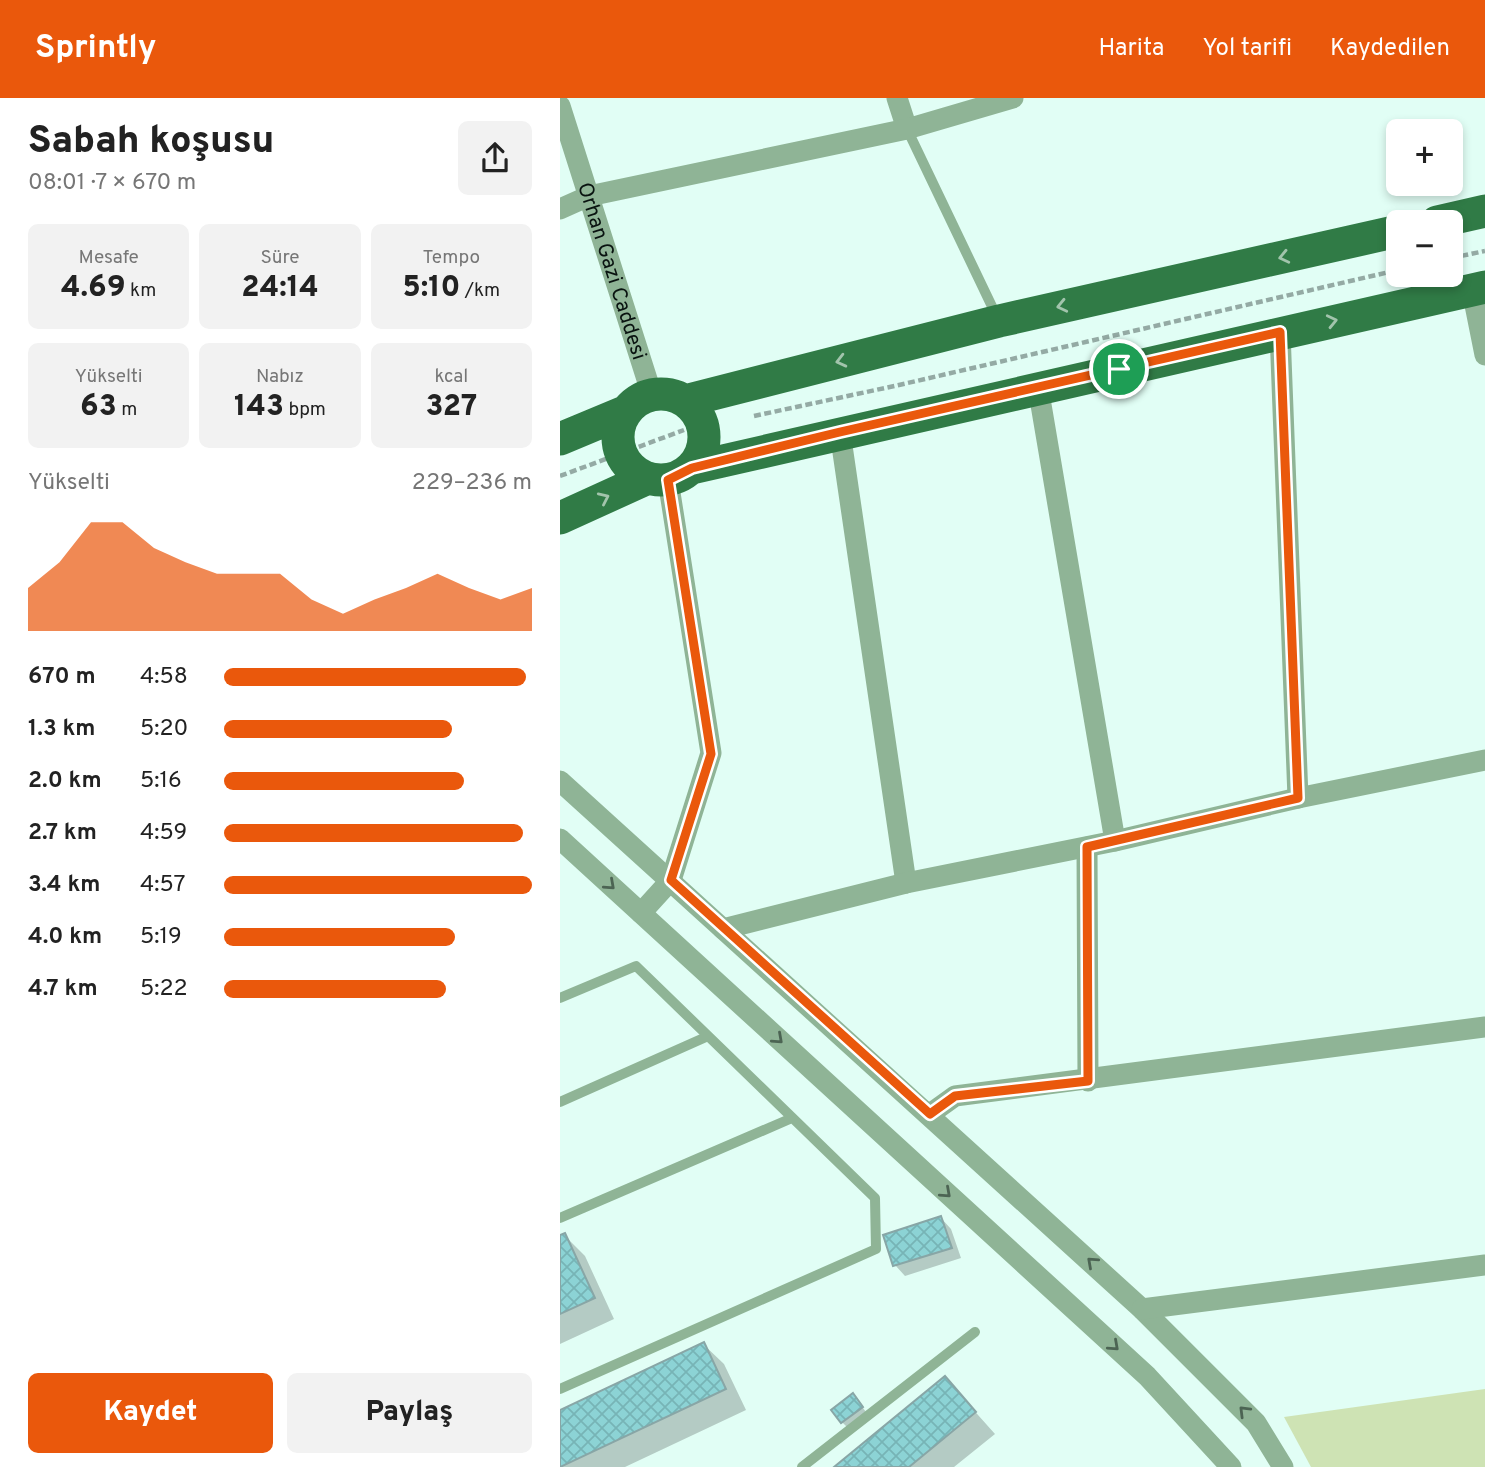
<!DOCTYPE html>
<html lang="tr">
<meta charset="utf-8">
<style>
:root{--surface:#fff;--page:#f2f2f2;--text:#222;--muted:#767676;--accent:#ea580c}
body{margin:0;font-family:Overpass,sans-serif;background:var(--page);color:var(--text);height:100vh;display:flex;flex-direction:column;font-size:26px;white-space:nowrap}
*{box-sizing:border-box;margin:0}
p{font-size:23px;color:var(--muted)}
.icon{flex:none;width:38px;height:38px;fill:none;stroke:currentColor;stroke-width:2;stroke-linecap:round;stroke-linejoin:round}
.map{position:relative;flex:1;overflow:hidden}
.details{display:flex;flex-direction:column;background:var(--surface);width:560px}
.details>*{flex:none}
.fabs{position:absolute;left:826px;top:21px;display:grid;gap:14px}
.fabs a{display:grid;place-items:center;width:77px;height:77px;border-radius:10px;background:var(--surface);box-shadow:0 4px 10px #0003;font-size:35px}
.pin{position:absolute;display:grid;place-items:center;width:60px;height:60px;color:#fff;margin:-30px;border:4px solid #fff;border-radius:50%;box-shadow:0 2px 7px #0007}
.round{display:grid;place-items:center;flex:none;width:74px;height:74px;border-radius:10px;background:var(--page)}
.headline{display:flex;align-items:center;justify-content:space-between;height:119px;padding:0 28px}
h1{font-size:38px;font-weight:800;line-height:52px}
.stats{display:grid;grid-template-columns:repeat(3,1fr);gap:10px;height:119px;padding:7px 28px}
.stats div{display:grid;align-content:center;border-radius:10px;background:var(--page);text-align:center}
.stats b{font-size:30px;font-weight:800}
.stats small{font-size:19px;font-weight:400}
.stats p{font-size:19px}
.chart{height:196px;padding:14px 28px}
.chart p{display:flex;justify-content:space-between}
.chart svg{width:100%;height:126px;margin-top:7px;fill:var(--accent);opacity:.7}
.action{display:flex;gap:14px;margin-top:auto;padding:14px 28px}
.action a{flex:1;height:80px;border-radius:10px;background:var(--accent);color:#fff;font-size:28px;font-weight:800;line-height:80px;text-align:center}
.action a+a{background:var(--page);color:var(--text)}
ul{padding:0 28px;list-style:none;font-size:23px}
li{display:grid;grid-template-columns:112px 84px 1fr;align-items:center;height:52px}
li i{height:18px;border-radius:9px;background:var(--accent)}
header{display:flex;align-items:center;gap:42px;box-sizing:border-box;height:98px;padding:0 35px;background:var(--accent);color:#fff}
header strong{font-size:33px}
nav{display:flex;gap:38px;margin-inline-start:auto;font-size:24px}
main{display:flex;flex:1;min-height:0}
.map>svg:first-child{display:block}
</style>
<header>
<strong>Sprintly</strong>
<nav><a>Harita</a><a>Yol tarifi</a><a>Kaydedilen</a></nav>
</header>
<main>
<section class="details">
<div class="headline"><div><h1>Sabah koşusu</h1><p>08:01 · 7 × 670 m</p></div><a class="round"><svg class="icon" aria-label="share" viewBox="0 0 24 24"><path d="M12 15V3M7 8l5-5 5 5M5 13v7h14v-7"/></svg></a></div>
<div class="stats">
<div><p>Mesafe</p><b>4.69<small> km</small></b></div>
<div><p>Süre</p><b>24:14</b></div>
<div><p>Tempo</p><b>5:10<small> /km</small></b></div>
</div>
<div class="stats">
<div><p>Yükselti</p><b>63<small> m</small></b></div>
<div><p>Nabız</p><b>143<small> bpm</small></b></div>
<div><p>kcal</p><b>327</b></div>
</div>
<div class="chart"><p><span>Yükselti</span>229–236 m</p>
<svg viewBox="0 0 160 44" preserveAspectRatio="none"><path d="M0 44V29L10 20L20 6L30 6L40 15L50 20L60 24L70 24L80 24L90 33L100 38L110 33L120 29L130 24L140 29L150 33L160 29V44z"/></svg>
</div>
<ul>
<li><b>670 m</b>4:58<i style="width:98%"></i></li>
<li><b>1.3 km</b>5:20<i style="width:74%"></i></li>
<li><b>2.0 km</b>5:16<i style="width:78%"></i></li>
<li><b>2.7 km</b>4:59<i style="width:97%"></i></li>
<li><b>3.4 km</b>4:57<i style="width:100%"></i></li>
<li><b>4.0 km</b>5:19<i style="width:75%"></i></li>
<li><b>4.7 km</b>5:22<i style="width:72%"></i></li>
</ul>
<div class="action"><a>Kaydet</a><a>Paylaş</a></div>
</section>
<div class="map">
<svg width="925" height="1369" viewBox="0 0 925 1369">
<defs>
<pattern id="building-cross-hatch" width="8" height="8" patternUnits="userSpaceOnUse" patternTransform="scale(1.75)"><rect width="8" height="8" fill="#8cd3d5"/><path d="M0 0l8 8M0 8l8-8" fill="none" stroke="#77b4b6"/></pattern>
</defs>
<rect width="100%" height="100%" fill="#e1fef5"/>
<path fill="#cee3b4" d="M 925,1291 L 925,1369 L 751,1369 L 724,1319 Z"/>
<path fill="#0003" d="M 381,1120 L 391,1131 L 401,1160 L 345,1178 L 335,1167 Z
M 4,1137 L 25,1158 L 54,1221 L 0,1246 L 0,1139 Z
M 143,1246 L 164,1266 L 186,1312 L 65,1369 L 0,1369 L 0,1314 Z
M 385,1280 L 435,1336 L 394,1369 L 276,1369 Z
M 297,1302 L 306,1314 L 287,1329 L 282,1324 Z"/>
<path fill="url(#building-cross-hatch)" stroke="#88a6a6" stroke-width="2" d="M 381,1118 L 392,1150 L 333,1168 L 323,1137 Z
M 5,1135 L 35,1200 L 0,1216 L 0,1137 Z
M 144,1244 L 166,1291 L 0,1369 L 0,1312 Z
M 385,1278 L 416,1314 L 349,1369 L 274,1369 Z
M 293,1295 L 303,1309 L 281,1325 L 271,1312 Z"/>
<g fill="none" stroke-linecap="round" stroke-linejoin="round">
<path stroke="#94aaa4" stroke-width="4.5" stroke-dasharray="7 3.5" stroke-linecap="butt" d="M 891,160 L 925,153
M 194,318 L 339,287 L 838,172
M 0,378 L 124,332"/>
<path stroke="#8fb496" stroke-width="10" d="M 347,31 L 438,221
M 0,900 L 76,868 L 315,1100 L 316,1151 L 0,1291
M 0,1004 L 146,939
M 0,1120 L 232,1020
M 242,1369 L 415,1234"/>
<g stroke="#8fb496" stroke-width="21">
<path d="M 337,0 L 347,31"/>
<path id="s1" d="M 0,8 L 92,297"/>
<path d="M 0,111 L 29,98 L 347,31 L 453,0"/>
<path d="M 912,192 L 925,257"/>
<path d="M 720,234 L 738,700"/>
<path d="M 478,289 L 555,743"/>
<path d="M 280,334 L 346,785"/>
<path d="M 0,683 L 582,1211 L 696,1325 L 723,1369"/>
<path d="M 0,741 L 587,1278 L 671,1369"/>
<path d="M 527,749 L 528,983"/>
<path d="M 81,815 L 111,782 L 151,655 L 108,382"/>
<path d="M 163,831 L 346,785 L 555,743 L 738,700 L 925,662"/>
<path d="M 370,1016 L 395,998 L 925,929"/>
<path d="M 582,1211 L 925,1167"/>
</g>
<path stroke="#307b46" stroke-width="33" d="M 877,124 L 925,113
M58 339a43 43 0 1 1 86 0a43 43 0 1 1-86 0Z
M 125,303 L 439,223 L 838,133
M 0,341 L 67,313
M 132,370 L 925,189
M 0,420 L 88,380"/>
</g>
<defs><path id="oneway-chevron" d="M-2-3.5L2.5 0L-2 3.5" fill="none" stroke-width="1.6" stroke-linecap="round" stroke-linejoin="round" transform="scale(1.75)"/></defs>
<g stroke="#a2c4ac">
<use href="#oneway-chevron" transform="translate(724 159) rotate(167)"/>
<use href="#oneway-chevron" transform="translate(502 208) rotate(167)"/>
<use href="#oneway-chevron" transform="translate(772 223) rotate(-13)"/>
<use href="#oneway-chevron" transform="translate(281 263) rotate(166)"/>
<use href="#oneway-chevron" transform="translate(44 400) rotate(-25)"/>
</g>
<g stroke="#4c6453">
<use href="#oneway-chevron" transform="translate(50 787) rotate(42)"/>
<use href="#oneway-chevron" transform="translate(218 941) rotate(42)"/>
<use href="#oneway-chevron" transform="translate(386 1095) rotate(42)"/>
<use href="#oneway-chevron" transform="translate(532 1164) rotate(-138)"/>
<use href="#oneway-chevron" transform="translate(554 1248) rotate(42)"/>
<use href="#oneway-chevron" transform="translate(684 1313) rotate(-135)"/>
</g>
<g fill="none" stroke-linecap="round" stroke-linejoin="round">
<g stroke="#fff" stroke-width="14">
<path id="route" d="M 720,234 L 738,700 L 527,749 L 528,983 L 395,998 L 370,1016 L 111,782 L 151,656 L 108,382 L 132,370 L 280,334 Z"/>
</g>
<use href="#route" stroke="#ea580c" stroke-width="9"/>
</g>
<g text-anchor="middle" stroke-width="5" stroke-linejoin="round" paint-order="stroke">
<g font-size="21" fill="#091310" stroke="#fff">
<text dy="7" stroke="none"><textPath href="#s1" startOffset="173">Orhan Gazi Caddesi</textPath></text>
</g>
</g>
</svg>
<div class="fabs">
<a>+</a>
<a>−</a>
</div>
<div class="pin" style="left:559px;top:271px;background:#1e9e55"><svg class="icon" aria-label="arrive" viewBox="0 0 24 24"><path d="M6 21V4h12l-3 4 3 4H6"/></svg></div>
</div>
</main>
